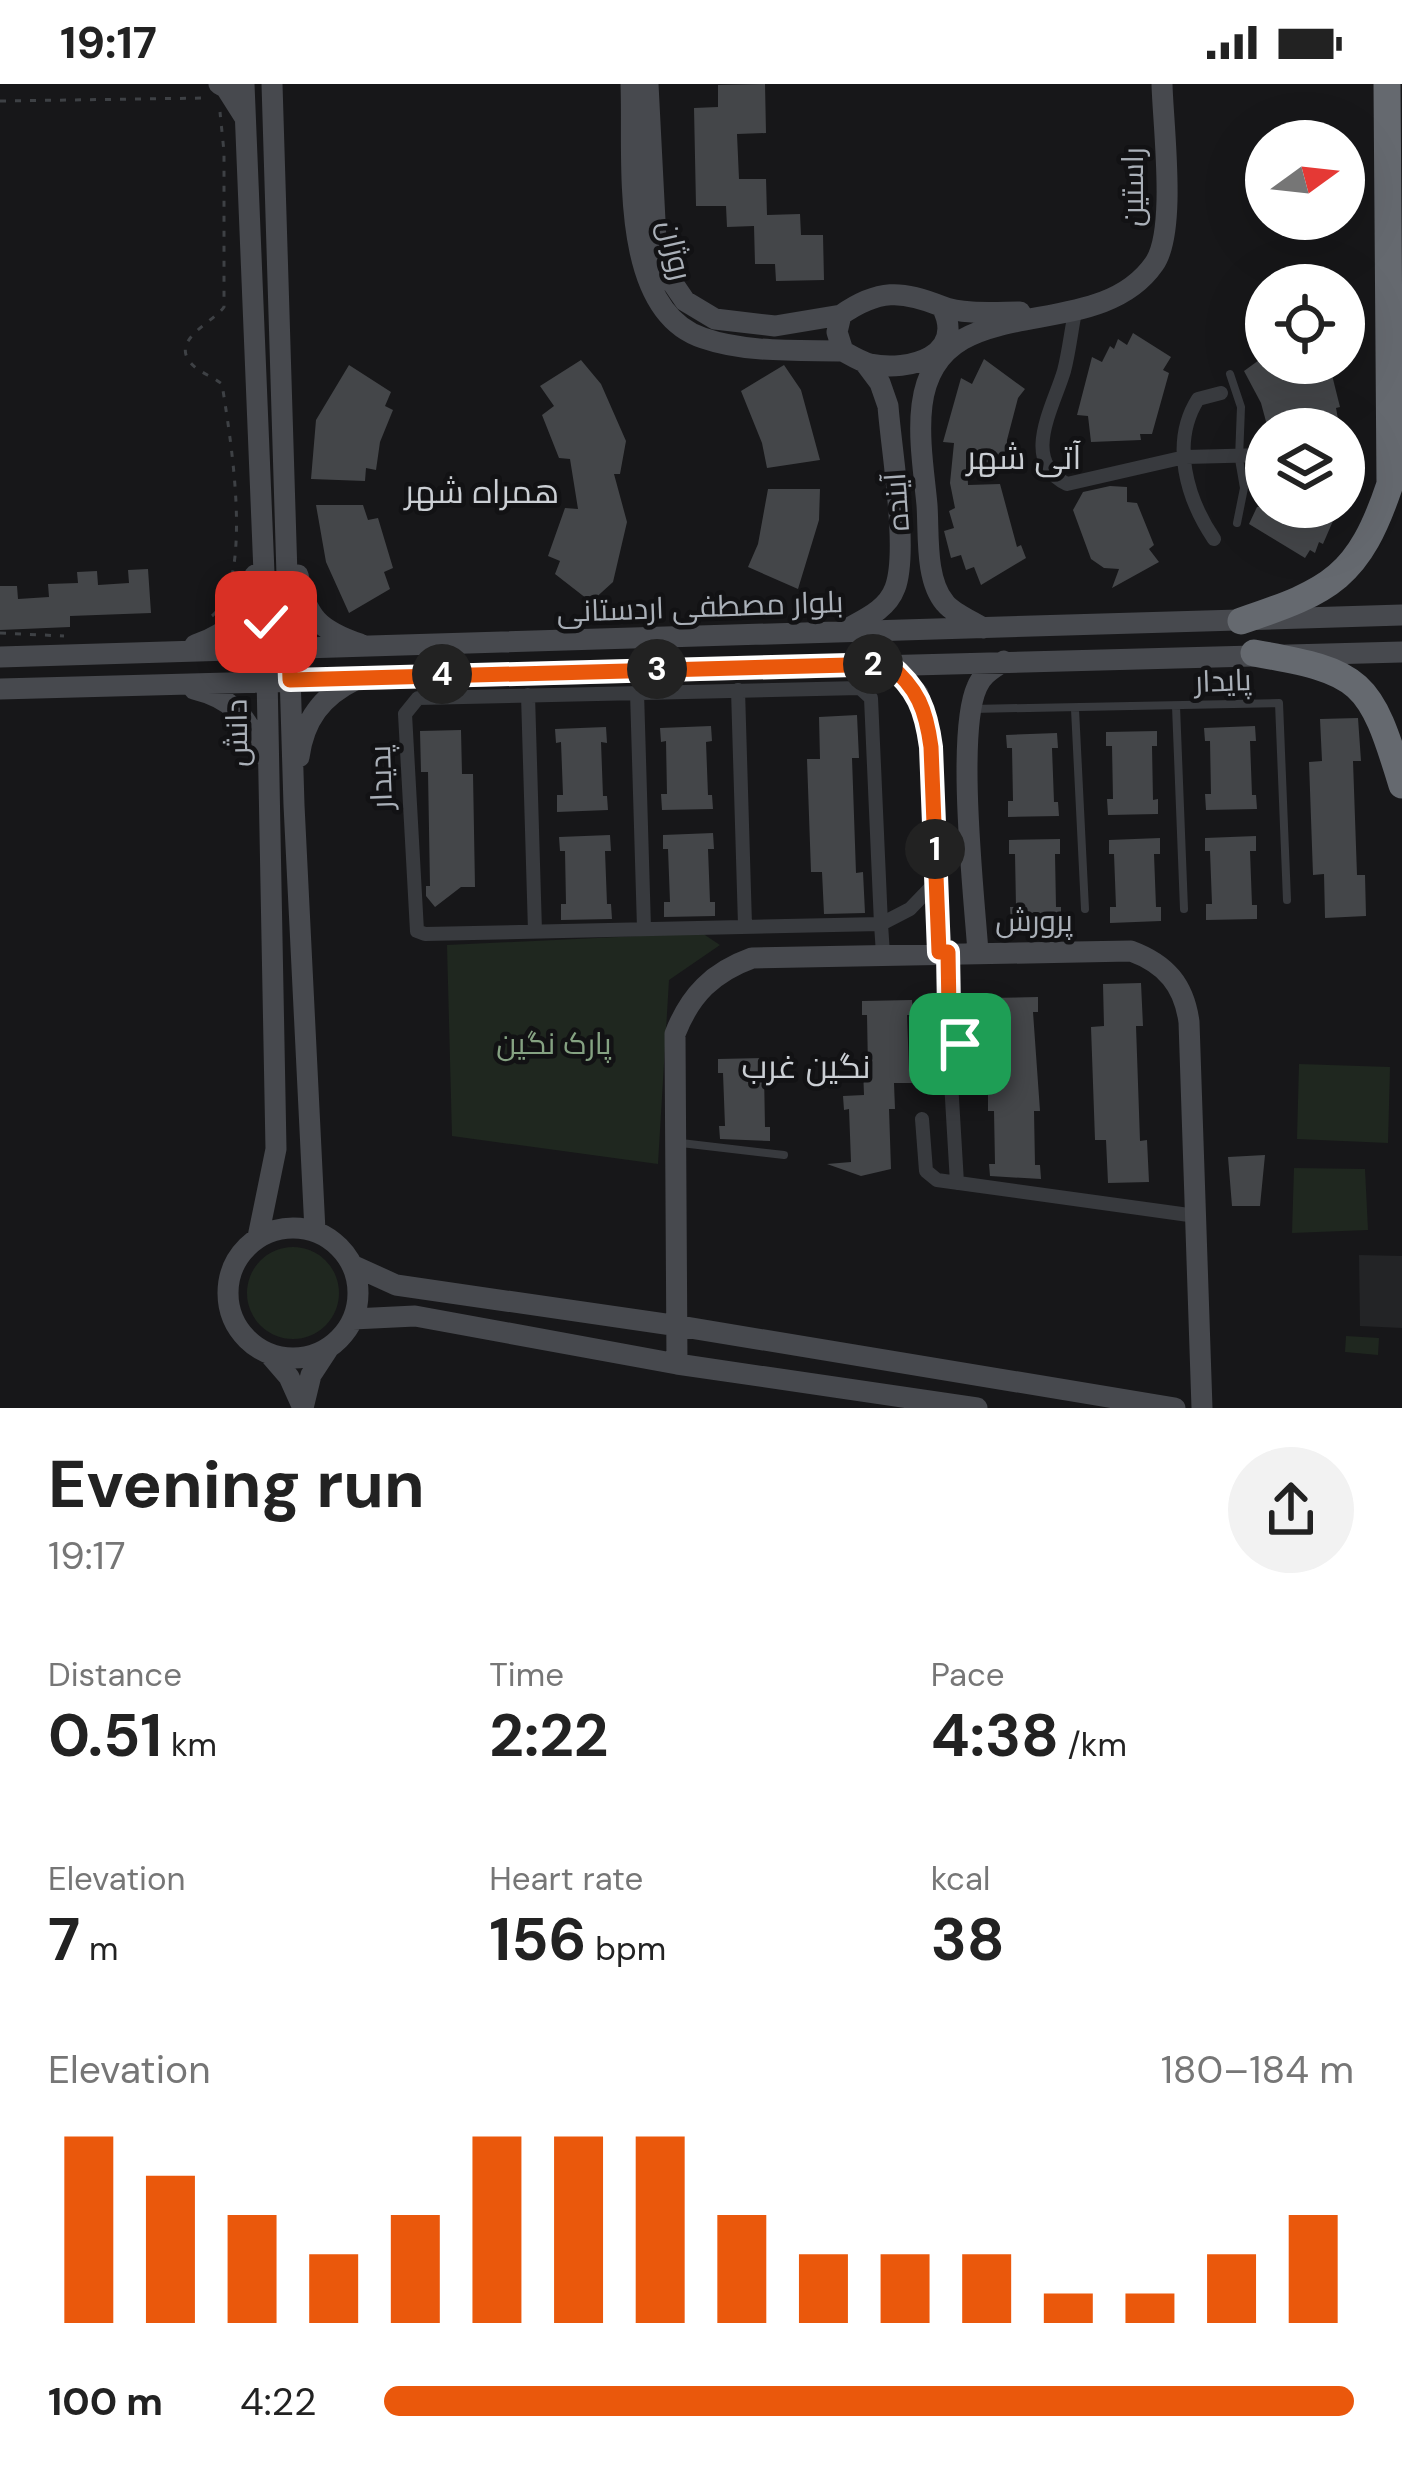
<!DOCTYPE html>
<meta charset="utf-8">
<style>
:root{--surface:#fff;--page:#f2f2f2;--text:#222;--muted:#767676;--accent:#ea580c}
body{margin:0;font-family:"DM Sans",Cairo,sans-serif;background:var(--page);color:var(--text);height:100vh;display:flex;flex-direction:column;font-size:45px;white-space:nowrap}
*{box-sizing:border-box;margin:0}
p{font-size:39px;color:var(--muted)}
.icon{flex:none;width:66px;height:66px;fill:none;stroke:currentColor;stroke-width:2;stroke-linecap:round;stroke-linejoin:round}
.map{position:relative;height:1324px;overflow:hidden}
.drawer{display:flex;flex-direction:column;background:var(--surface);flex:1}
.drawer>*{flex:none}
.needle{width:78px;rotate:75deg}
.buttons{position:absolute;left:1245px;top:36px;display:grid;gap:24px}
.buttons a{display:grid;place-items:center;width:120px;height:120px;border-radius:50%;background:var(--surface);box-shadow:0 12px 48px #0002;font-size:60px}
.pin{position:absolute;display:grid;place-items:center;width:102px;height:102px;color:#fff;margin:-51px;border-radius:24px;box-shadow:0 6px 18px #0006}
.km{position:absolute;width:60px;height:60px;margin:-30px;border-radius:50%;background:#222;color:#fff;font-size:33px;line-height:60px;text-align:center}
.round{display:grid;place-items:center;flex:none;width:126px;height:126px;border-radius:63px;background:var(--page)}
.summary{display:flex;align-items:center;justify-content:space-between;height:204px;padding:0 48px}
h1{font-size:66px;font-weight:700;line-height:90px}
.figures{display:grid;grid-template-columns:repeat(3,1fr);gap:18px;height:204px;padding:12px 48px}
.figures div{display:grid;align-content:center}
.figures b{font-size:60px;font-weight:700}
.figures small{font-size:33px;font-weight:400}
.figures p{font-size:33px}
.chart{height:336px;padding:24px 48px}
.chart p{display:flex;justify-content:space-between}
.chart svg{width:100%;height:216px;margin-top:12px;stroke:var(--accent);stroke-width:6}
ul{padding:0 48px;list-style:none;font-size:39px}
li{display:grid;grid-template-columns:192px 144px 1fr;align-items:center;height:90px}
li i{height:30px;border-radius:15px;background:var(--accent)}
.status{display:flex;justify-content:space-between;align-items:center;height:84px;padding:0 60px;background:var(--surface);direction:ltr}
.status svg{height:33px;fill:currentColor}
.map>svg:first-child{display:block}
</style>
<div class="status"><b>19:17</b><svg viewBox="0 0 49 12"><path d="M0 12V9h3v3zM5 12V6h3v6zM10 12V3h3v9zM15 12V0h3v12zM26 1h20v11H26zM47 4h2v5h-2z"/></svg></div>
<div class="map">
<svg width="1402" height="1324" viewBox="0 0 1402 1324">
<rect width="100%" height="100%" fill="#171719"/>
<path fill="#232426" d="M 1359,1171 L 1402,1172 L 1402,1244 L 1360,1242 Z"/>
<path fill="#1f271f" d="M 702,849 L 720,861 L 669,896 L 658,1080 L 452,1052 L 447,861 Z
M 1299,980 L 1390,983 L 1388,1059 L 1297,1055 Z
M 1294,1084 L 1365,1085 L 1368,1146 L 1292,1149 Z
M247 1209a46 46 0 1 1 92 0a46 46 0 1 1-92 0Z
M 1346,1252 L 1379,1254 L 1378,1271 L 1345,1268 Z"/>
<path fill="#444649" d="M 765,0 L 766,49 L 737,50 L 739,95 L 766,95 L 767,131 L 800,130 L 801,151 L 823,151 L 824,196 L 776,197 L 775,180 L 755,180 L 754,142 L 727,143 L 726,122 L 696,122 L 694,24 L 718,23 L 718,1 Z
M 1133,249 L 1171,273 L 1163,286 L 1169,289 L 1152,350 L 1140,350 L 1141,356 L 1091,358 L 1088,332 L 1077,331 L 1092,273 L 1102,278 L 1110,262 L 1114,265 L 1118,255 L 1127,261 Z
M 1266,271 L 1266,279 L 1329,279 L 1340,323 L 1336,324 L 1338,335 L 1333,336 L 1334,345 L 1268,345 L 1261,319 L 1244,287 Z
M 984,275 L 1025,305 L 1018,314 L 1007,356 L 1006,380 L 967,378 L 968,401 L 1000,400 L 1017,463 L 1021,461 L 1026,474 L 981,501 L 974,483 L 966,486 L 961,471 L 951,474 L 944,447 L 954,444 L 949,427 L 955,424 L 950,399 L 954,359 L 943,358 L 961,294 L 972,300 Z
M 581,276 L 601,300 L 626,357 L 620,390 L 614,390 L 627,438 L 613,498 L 591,518 L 555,490 L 560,477 L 548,472 L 565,424 L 578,425 L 570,375 L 559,374 L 542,331 L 554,322 L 540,302 Z
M 349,281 L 391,308 L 385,322 L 393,326 L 380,358 L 376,386 L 366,384 L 365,397 L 311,395 L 316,336 Z
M 784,281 L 801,306 L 820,376 L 767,384 L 762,359 L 741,307 Z
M 1110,402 L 1127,403 L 1127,418 L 1137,419 L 1154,461 L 1149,465 L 1159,478 L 1112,504 L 1119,485 L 1104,484 L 1091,475 L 1073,426 L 1083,408 Z
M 768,405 L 820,405 L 819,436 L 798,505 L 748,483 L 758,460 Z
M 316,421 L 363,421 L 368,436 L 378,434 L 393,484 L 384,488 L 390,505 L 349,529 L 326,478 Z
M 1257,423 L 1339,423 L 1323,460 L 1319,458 L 1315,469 L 1310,466 L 1305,474 L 1249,440 Z
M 148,485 L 151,529 L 70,532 L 70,543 L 0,546 L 0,502 L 17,502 L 18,515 L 49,513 L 48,500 L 78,499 L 77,488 L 97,487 L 98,501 L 129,499 L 128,486 Z
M 857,631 L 859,674 L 852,674 L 856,789 L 863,788 L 865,829 L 824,830 L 822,788 L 811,788 L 807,675 L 820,675 L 819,633 Z
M 1358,634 L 1361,677 L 1353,677 L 1357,791 L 1365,791 L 1366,832 L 1325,834 L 1324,790 L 1313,791 L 1309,678 L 1322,677 L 1320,635 Z
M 711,642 L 712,657 L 706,658 L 708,711 L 712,711 L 713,725 L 662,726 L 661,710 L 667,710 L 666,657 L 661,658 L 660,644 Z
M 1255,642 L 1256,657 L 1250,657 L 1252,711 L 1256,711 L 1257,725 L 1206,726 L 1205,710 L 1211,710 L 1210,657 L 1205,657 L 1204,644 Z
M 606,643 L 607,659 L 601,658 L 603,712 L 607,712 L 608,726 L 557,728 L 557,711 L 563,711 L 561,658 L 556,659 L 555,645 Z
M 461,646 L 462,690 L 473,690 L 475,803 L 461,803 L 435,823 L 426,812 L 426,802 L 430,802 L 428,688 L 421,688 L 420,647 Z
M 1157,647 L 1157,662 L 1152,662 L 1153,716 L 1158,715 L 1158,730 L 1108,731 L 1107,715 L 1113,715 L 1112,662 L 1106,662 L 1106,648 Z
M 1057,649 L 1058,664 L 1052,664 L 1054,718 L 1058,718 L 1059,732 L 1008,733 L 1008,717 L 1013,717 L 1012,664 L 1007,664 L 1006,651 Z
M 713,749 L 714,765 L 708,765 L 710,818 L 715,818 L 715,832 L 664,833 L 664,818 L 670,818 L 668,765 L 663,765 L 663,751 Z
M 610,751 L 611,767 L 605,767 L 607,820 L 611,820 L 612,835 L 561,836 L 561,820 L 566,820 L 565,767 L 560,767 L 559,753 Z
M 1256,752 L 1256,767 L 1250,767 L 1252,821 L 1257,821 L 1257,835 L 1206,836 L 1206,820 L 1212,820 L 1210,767 L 1205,767 L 1205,754 Z
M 1160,754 L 1160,770 L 1154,770 L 1156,823 L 1161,823 L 1161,837 L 1110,839 L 1110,823 L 1116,823 L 1114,770 L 1109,770 L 1109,756 Z
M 1060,755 L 1060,770 L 1055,770 L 1056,823 L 1061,823 L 1061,838 L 1011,839 L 1010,823 L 1016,823 L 1015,770 L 1009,770 L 1009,756 Z
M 1141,899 L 1143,942 L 1136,942 L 1140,1057 L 1147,1056 L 1149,1098 L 1108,1099 L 1106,1056 L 1095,1056 L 1091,943 L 1104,942 L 1103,900 Z
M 1038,913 L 1038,928 L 1033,928 L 1040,1027 L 1034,1027 L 1035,1081 L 1040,1081 L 1041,1095 L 990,1092 L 989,1080 L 995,1080 L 994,1027 L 988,1027 L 988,981 L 994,981 L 993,928 L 988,928 L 987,914 Z
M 912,916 L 913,931 L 907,931 L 909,985 L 913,985 L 914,999 L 894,999 L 895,1025 L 889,1025 L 891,1085 L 861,1092 L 827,1080 L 851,1078 L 849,1025 L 844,1026 L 843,1012 L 864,1011 L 863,984 L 868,984 L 867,931 L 862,931 L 862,917 Z
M 769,974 L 769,989 L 764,989 L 765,1043 L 770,1043 L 770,1057 L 720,1055 L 719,1042 L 725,1042 L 723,989 L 718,989 L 718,975 Z
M 1265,1071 L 1260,1122 L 1232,1122 L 1228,1073 Z"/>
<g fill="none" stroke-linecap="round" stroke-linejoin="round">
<path stroke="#3e4145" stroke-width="3" stroke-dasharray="6 9" stroke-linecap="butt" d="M 0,17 L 208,14
M 212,532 C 255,495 230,352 222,300 C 213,293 204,290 196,284 C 164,258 213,239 224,223 L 224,68 L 220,28
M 0,549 L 64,552"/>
<path stroke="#383a3e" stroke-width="8" d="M 1230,290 L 1241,323 L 1239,375 L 1244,404 L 1237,439
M 1176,622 L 1184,825
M 972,625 L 1279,619 L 1287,816
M 1075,625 L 1085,825
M 681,1059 L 784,1071"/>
<path stroke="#383a3e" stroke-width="14" d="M 1075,228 C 1071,248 1069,268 1064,287 C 1053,324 1020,377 1067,400 L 1185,373 L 1266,371
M 1214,455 C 1187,415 1170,359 1198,315 L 1221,309
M 738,606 L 745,841
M 637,608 L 644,844
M 528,611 L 535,847
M 948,868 L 949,925
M 883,870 L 881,840 L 871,614 L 860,604 L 418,614 L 405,630 L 417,847 L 425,850 L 881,840 L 910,825 L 936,798
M929 945a19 19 0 1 1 38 0a19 19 0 1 1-38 0Z
M 949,964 L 957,1099
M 922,1035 L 926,1087 L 937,1096 L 1196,1132"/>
<path stroke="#47494e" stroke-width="21" d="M 219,0 L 226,4 L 245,34
M 244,0 L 266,538 L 276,1065 L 258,1153
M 272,0 L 294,721 L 315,1147
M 631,0 C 634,72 617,226 703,254 C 746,269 798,266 843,267
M 648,0 L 657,176 L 685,217 L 715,235 L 775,242 L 841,231
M 942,223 C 967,272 909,288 870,280 C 860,277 852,272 843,267 L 837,248 L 841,231 C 878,205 902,206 941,222 C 963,231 997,228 1020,228
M 298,491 C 306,533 319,546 360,560
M 983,544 C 972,537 953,529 945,519 C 925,496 929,450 927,421 C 924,389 918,353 922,321 C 937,199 1095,265 1154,180 C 1177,148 1163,42 1162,0
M 845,546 C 864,535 887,526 895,504 C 909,467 891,364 888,322 L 880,299 L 865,279
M 195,561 C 231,549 250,529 255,491
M 0,573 L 1402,531
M 888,580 L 918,610 L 930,650 L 939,868
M 0,605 L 1402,568
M 194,605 C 231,614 250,633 260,670
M 299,673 C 304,636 322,612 355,596
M 978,868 C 974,811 956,649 977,603 C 982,590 993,585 1004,577
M228 1209a65 65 0 1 1 130 0a65 65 0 1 1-130 0Z
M 352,1181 L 396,1201 L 679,1242 L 1175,1324
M 353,1235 L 415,1232 L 677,1280 L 977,1324
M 270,1271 L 289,1293 L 303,1324
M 677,1280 L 675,950 C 690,911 713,888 752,874 L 1131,867 C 1166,880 1184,901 1189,938 L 1202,1324
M 303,1324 L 311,1291 L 328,1265"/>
<path stroke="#65696f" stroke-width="27" d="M 1241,537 C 1331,507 1359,493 1390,400 L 1387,0
M 1254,569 C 1363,588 1370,596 1402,701"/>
</g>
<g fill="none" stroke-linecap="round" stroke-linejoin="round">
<g stroke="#fff" stroke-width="24">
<path id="route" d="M 266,538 L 266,567 L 289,567 L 290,596 L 888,580 C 918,604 926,626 931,663 L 939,868 L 948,868 L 949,926 C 967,929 972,946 960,960"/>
</g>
<use href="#route" stroke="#ea580c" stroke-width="15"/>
</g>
<g text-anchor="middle" stroke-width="9" stroke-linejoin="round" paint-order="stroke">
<g font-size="30" fill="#aab0b8" stroke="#121214">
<text transform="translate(1133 103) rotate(-90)" y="10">راستین</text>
<text transform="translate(675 166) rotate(77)" y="10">روژان</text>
<text transform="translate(897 418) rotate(-94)" y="10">آینده</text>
<text transform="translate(700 523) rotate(-2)" y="10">بلوار مصطفی اردستانی</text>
<text transform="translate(1223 597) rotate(-2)" y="10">پایدار</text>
<text transform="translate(237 649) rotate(-91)" y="10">دانش</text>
<text transform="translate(381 693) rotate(-92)" y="10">پدیدار</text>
<text x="1034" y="847">پرورش</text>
</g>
<g font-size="30" fill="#85a282" stroke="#121214">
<text x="554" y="970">پارک نگین</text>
</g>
<g font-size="33" fill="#cbcfd4" stroke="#121214">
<text x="1024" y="385">آتی شهر</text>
<text x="482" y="419">همراه شهر</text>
<text x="806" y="994">نگین غرب</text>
</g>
</g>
</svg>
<div class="buttons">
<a><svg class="needle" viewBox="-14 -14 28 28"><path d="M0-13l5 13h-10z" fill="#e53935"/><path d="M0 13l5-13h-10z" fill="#767676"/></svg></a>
<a><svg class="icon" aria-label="locate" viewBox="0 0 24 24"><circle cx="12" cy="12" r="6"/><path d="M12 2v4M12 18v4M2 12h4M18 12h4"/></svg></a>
<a><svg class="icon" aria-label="layers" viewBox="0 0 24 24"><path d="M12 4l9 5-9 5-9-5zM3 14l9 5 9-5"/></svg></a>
</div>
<div class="pin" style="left:960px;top:960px;background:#1e9e55"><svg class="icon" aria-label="arrive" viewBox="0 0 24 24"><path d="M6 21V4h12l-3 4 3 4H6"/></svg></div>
<div class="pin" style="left:266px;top:538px;background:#d93025"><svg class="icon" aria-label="check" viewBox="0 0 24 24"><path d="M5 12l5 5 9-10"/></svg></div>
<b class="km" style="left:935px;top:765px">1</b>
<b class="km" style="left:873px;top:580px">2</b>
<b class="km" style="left:657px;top:585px">3</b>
<b class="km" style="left:442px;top:590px">4</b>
</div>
<section class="drawer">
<div class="summary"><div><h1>Evening run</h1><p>19:17</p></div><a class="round"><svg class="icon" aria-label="share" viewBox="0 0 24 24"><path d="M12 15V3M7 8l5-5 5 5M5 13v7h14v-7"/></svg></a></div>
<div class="figures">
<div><p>Distance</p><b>0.51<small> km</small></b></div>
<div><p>Time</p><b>2:22</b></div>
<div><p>Pace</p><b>4:38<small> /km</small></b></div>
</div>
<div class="figures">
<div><p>Elevation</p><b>7<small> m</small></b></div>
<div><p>Heart rate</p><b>156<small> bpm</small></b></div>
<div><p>kcal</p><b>38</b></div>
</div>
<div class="chart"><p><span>Elevation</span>180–184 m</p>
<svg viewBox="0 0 160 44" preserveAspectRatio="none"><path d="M5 44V6M15 44V14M25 44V22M35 44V30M45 44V22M55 44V6M65 44V6M75 44V6M85 44V22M95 44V30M105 44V30M115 44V30M125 44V38M135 44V38M145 44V30M155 44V22"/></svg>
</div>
<ul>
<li><b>100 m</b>4:22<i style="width:100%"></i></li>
</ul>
</section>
